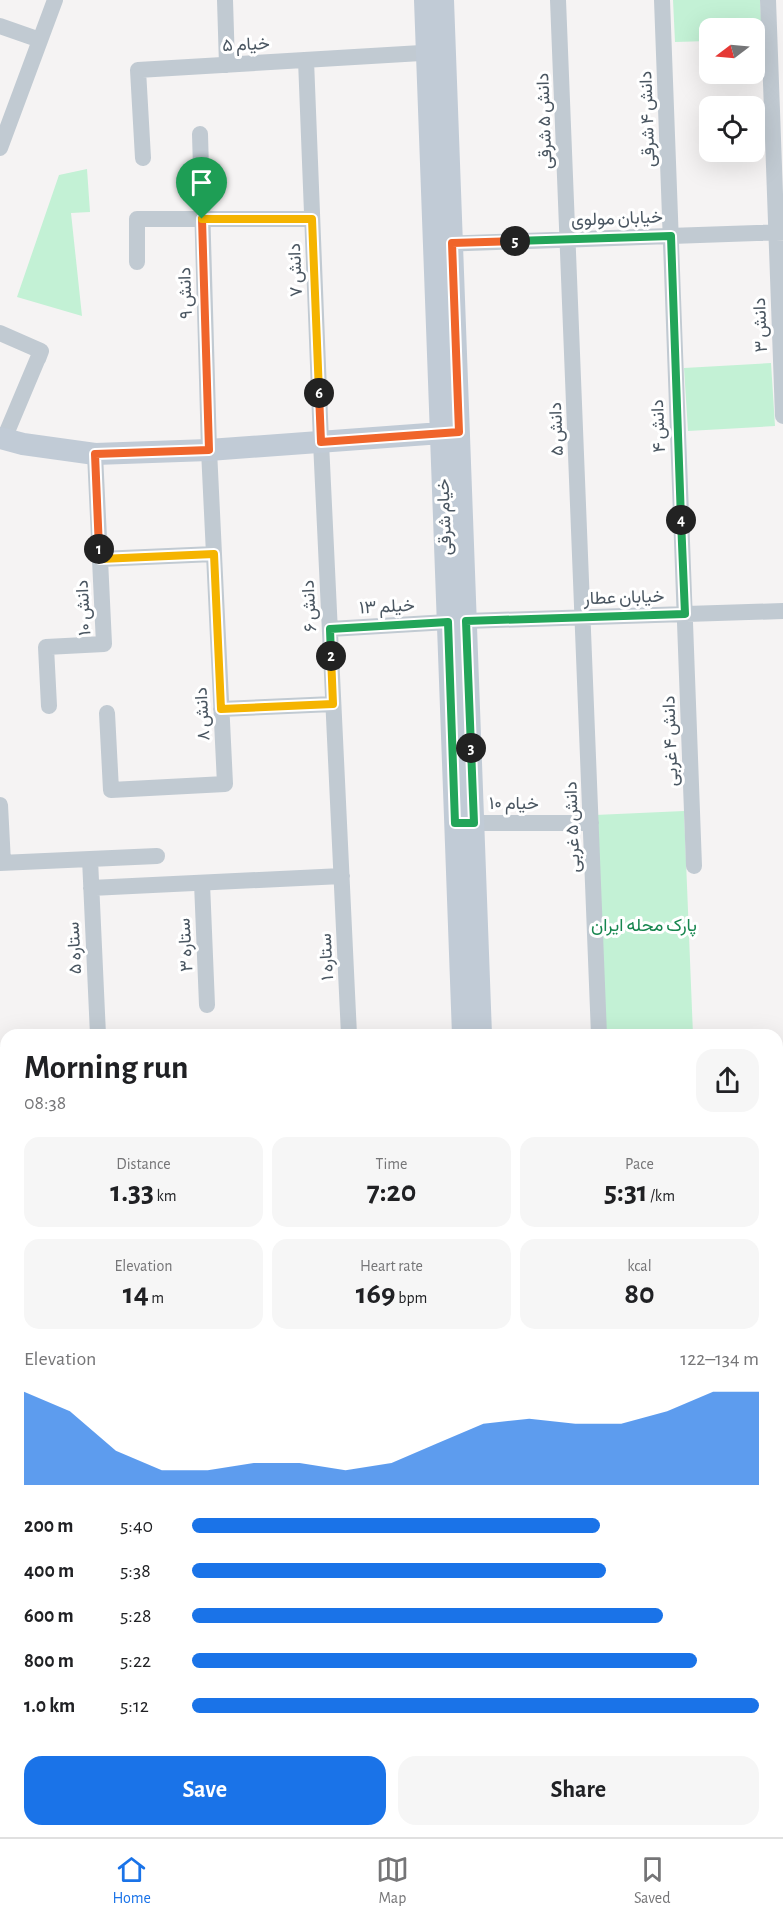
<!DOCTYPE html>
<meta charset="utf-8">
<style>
:root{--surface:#fff;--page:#f6f6f6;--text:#202124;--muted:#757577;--line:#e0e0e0;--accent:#1a73e8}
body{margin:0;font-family:"Alegreya Sans",Vazirmatn,sans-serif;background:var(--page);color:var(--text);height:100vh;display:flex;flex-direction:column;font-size:22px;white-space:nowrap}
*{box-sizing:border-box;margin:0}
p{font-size:20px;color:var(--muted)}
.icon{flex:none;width:33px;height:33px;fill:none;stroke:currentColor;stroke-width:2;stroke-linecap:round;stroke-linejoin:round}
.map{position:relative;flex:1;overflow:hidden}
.side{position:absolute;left:0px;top:1029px;width:783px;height:808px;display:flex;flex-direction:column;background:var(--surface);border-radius:18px 18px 0 0;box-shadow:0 6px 24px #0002}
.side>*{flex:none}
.needle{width:39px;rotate:254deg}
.buttons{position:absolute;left:699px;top:18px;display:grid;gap:12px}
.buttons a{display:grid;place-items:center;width:66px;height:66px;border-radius:12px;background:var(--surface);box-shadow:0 6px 24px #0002;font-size:30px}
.pin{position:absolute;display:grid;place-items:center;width:51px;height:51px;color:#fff;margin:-62px -26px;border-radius:50% 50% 50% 0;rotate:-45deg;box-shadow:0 0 6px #0007}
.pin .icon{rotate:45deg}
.km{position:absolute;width:30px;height:30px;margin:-15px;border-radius:50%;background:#222;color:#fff;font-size:16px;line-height:30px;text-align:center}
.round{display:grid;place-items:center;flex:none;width:63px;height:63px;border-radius:18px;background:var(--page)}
.summary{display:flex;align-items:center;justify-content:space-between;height:102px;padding:0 24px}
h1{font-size:33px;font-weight:600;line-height:45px}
.stats{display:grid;grid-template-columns:repeat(3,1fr);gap:9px;height:102px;padding:6px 24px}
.stats div{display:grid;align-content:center;border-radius:15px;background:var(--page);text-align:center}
.stats b{font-size:30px;font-weight:600}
.stats small{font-size:16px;font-weight:400}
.stats p{font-size:16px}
.chart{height:168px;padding:12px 24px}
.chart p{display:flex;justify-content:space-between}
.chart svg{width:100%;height:108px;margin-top:6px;fill:var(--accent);opacity:.7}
.primary-button{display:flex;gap:12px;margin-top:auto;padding:12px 24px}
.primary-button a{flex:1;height:69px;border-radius:18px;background:var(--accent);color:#fff;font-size:24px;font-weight:600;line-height:69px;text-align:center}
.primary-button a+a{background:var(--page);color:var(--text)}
ul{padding:0 24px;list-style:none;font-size:20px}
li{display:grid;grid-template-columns:96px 72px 1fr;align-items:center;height:45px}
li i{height:15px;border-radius:8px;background:var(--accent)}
.tab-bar{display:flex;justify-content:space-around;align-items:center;height:84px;border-top:2px solid var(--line);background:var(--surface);font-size:16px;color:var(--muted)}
.tab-bar a{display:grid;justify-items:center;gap:3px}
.tab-bar .current{color:var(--accent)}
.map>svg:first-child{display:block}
</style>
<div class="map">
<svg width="783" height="1837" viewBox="0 0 783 1837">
<rect width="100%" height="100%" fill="#f5f3f3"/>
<path fill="#c3f1d5" d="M 673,0 L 760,0 L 762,38 L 755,38 L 754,28 L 710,28 L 709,41 L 675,42 Z
M 87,169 L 90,212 L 71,213 L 82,316 L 17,297 L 59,175 Z
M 771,363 L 775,426 L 688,431 L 684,368 Z
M 684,811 L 693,1035 L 604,1035 L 595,815 Z"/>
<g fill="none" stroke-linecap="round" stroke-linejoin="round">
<path stroke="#c1cad2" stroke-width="16" d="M 225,0 L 227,65
M 558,0 L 599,1035
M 662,0 L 694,866
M 768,0 L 783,416
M 0,26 L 40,40
M 306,60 L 321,442 L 349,1035
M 0,148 L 55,0
M 143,158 L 138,70 L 438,52
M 440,244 L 783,232
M 137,262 L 137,219 L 312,219
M 0,333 L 41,351 L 38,359
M 4,439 L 41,351
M 100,559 L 214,554
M 466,621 L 783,611
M 330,629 L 448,622
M 49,706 L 46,647 L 104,644 L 95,454
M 221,709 L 333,704
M 107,713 L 111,790 L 225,784 L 209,450 L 200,134
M 0,805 L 3,863
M 474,823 L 591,823
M 90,859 L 98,1035
M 0,863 L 157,856
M 202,883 L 207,1005
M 91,888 L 342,876
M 778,1057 L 783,1225
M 777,1263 L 783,1263
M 0,1269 L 6,1268
M 777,1488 L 783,1491
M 778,1627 L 783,1618
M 0,1669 L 6,1693
M 777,1748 L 783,1738
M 777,1797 L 783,1801
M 40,1832 L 41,1837
M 160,1832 L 161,1837
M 272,1832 L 273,1837
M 385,1832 L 386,1837
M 213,1837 L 235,1832
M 623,1837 L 626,1832
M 719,1837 L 722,1832"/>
<path stroke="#c1cbd6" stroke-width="22" d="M 425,0 L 463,1035
M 443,0 L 481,1035
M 0,438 L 23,444 L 95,454 L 209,450 L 455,432
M 0,1057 L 6,1057
M 777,1412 L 783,1410
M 777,1437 L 783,1436
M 0,1610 L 6,1608
M 0,1636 L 6,1634
M 508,1832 L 511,1837
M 526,1832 L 529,1837"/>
</g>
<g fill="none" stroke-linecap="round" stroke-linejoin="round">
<g stroke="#fff" stroke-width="12">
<path id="split-1" d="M 99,549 L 95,454 L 209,450 L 202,219"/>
</g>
<g stroke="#fff" stroke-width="12">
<path id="split-2" d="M 99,549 L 100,559 L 214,554 L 221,709 L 333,704 L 331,656"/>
</g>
<g stroke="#fff" stroke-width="12">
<path id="split-3" d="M 331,656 L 330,629 L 448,622 L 455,823 L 474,823 L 471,748"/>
</g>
<g stroke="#fff" stroke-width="12">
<path id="split-4" d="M 471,748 L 466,621 L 685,614 L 681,520"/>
</g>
<g stroke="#fff" stroke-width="12">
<path id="split-5" d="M 515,241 L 671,236 L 681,520"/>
</g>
<g stroke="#fff" stroke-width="12">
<path id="split-6" d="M 319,393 L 321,442 L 459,432 L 452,243 L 515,241"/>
</g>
<g stroke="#fff" stroke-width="12">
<path id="split-7" d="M 202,219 L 312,219 L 319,393"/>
</g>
<use href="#split-1" stroke="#f0652b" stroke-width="8"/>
<use href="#split-2" stroke="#f5b400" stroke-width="8"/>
<use href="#split-3" stroke="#22a559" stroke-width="8"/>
<use href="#split-4" stroke="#22a559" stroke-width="8"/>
<use href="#split-5" stroke="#22a559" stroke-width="8"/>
<use href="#split-6" stroke="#f0652b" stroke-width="8"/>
<use href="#split-7" stroke="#f5b400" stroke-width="8"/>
</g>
<g text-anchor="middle" stroke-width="6" stroke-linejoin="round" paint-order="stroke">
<g font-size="18" fill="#4a5661" stroke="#fff">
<text transform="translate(246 44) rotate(-3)" y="6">خیام ۵</text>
<text transform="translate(647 119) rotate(-92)" y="6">دانش ۴ شرقی</text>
<text transform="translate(544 121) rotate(-92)" y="6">دانش ۵ شرقی</text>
<text transform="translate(617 218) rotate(-2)" y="6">خیابان مولوی</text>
<text transform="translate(295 270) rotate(-92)" y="6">دانش ۷</text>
<text transform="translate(185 293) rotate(-92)" y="6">دانش ۹</text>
<text transform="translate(760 325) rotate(-92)" y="6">دانش ۳</text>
<text transform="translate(658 426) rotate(-92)" y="6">دانش ۴</text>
<text transform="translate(556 429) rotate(-92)" y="6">دانش ۵</text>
<text transform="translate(444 517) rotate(-92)" y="6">خیام شرقی</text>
<text transform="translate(624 597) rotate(-2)" y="6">خیابان عطار</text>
<text transform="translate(309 606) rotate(-93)" y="6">دانش ۶</text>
<text transform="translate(387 606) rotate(-3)" y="6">خیلم ۱۳</text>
<text transform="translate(83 608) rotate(-93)" y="6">دانش ۱۰</text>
<text transform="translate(202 714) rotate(-93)" y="6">دانش ۸</text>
<text transform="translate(670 741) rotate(-92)" y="6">دانش ۴ غربی</text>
<text x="514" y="809">خیام ۱۰</text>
<text transform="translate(572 827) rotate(-92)" y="6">دانش ۵ غربی</text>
<text transform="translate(185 945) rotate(-93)" y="6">ستاره ۳</text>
<text transform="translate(74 948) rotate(-93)" y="6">ستاره ۵</text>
<text transform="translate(326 957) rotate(-93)" y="6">ستاره ۱</text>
</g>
<g font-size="18" fill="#17864f" stroke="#fff">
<text x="644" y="931">پارک محله ایران</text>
</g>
</g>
</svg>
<div class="buttons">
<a><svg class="needle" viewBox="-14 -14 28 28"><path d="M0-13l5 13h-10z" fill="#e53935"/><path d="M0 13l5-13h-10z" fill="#757577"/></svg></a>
<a><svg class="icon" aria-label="locate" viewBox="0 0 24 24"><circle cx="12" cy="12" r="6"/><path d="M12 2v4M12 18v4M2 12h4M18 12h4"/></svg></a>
</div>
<div class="pin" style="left:202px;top:219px;background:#1e9e55"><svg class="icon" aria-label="arrive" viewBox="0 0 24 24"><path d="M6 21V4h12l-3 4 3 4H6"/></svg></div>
<b class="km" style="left:99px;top:549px">1</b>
<b class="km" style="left:331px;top:656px">2</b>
<b class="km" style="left:471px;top:748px">3</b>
<b class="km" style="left:681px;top:520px">4</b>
<b class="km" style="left:515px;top:241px">5</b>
<b class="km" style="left:319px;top:393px">6</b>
<section class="side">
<div class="summary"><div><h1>Morning run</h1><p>08:38</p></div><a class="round"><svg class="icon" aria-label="share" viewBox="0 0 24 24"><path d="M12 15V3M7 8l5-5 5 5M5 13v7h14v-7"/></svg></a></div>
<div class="stats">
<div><p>Distance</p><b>1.33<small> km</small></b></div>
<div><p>Time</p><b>7:20</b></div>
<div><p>Pace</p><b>5:31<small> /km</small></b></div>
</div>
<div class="stats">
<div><p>Elevation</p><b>14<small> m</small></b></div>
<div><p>Heart rate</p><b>169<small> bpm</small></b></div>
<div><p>kcal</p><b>80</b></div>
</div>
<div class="chart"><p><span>Elevation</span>122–134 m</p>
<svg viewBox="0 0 160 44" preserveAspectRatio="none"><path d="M0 44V6L10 14L20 30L30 38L40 38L50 35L60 35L70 38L80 35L90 27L100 19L110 17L120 19L130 19L140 14L150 6L160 6V44z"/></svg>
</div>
<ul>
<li><b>200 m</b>5:40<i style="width:72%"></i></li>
<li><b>400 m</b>5:38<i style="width:73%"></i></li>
<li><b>600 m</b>5:28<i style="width:83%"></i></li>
<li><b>800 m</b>5:22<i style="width:89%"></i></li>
<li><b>1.0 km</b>5:12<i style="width:100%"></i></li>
</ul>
<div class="primary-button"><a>Save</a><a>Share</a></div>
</section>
</div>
<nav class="tab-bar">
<a class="current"><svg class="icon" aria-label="home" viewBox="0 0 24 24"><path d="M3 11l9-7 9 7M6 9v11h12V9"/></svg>Home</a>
<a><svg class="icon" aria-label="map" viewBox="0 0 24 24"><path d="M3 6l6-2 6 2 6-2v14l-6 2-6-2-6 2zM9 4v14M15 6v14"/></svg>Map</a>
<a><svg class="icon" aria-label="saved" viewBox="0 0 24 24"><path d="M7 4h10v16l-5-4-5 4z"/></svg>Saved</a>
</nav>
